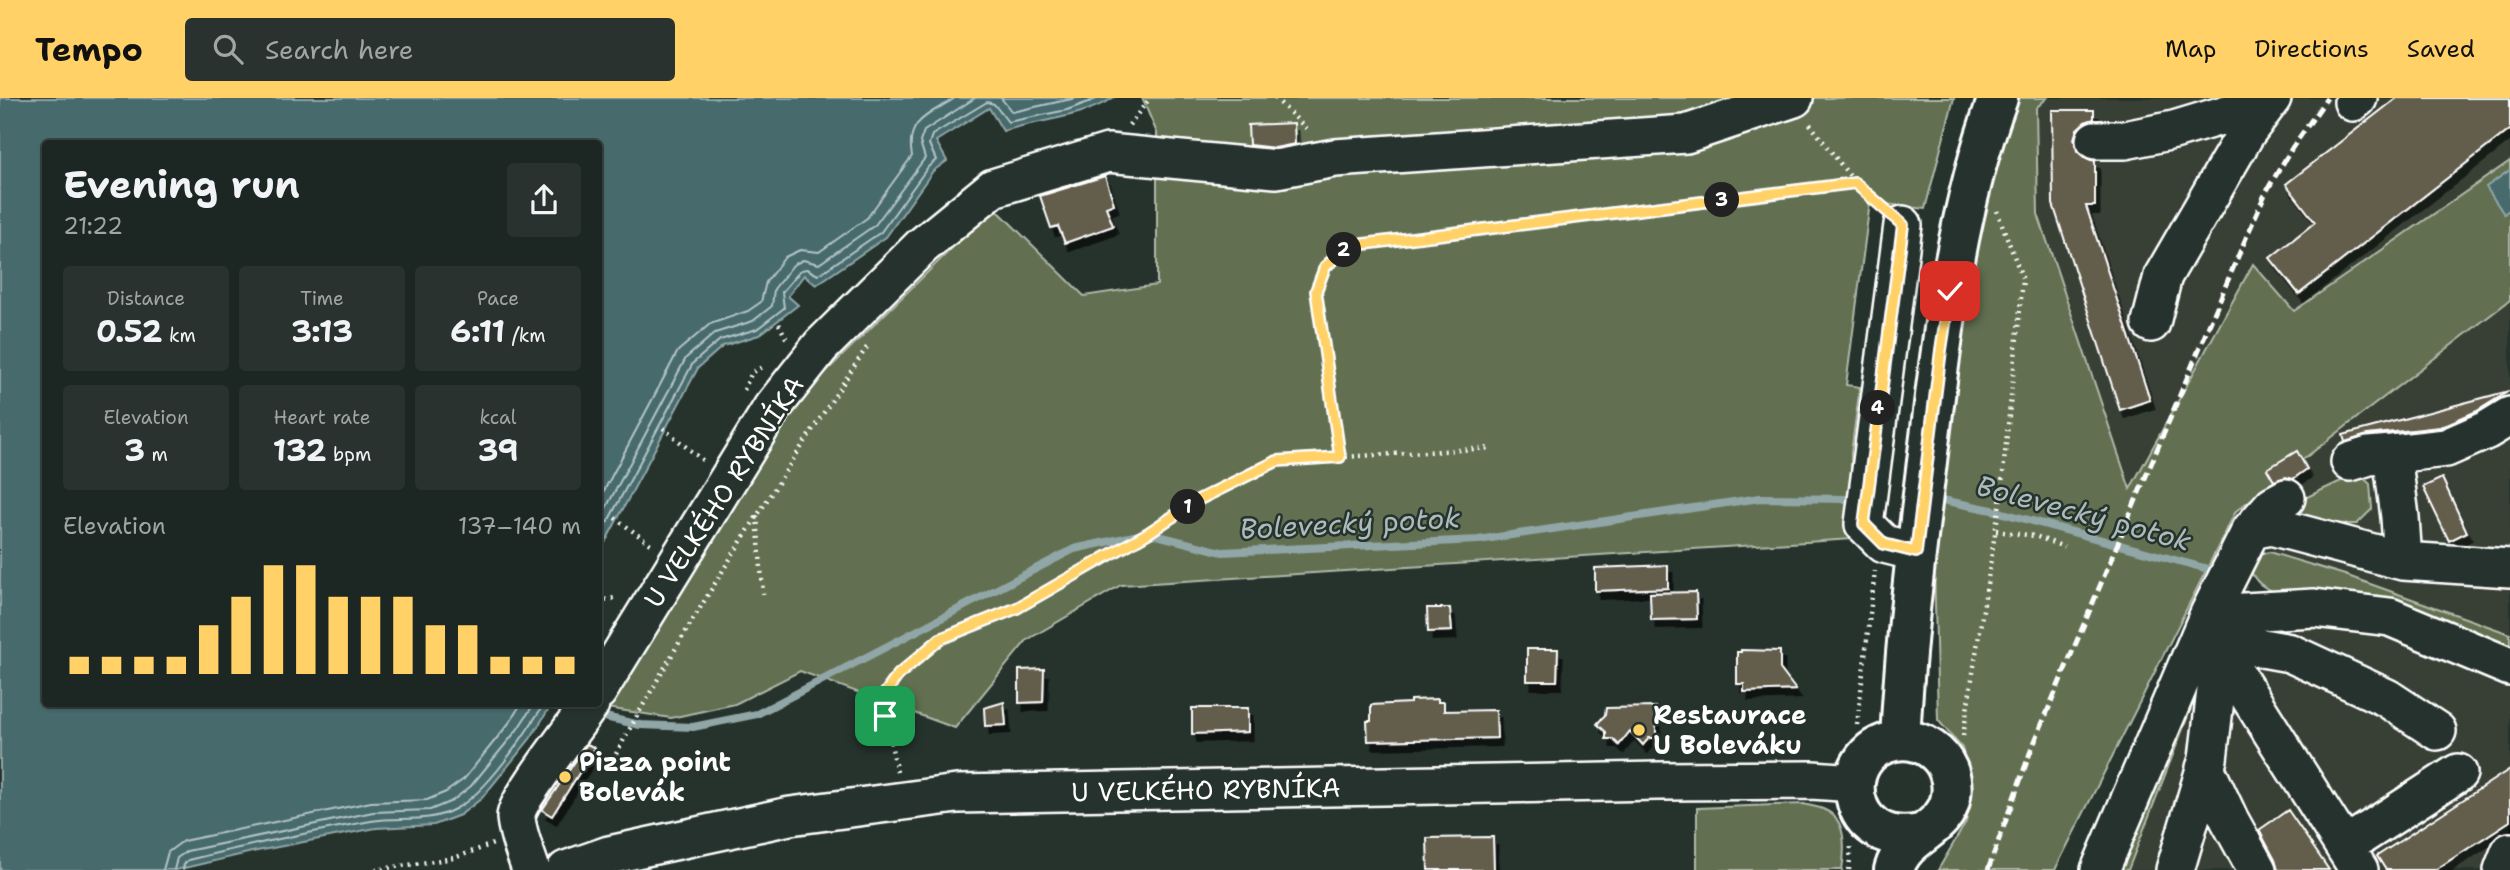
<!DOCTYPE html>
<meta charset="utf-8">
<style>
:root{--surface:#1c2622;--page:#29322f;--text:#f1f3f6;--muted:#a0a5a5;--line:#3a4340;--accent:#ffd166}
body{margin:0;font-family:"Shantell Sans",sans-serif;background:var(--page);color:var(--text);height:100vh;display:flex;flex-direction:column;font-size:26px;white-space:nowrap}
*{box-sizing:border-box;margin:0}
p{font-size:23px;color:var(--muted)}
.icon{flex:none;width:38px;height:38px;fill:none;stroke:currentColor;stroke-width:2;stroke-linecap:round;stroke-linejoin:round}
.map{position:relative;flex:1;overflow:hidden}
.details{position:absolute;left:42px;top:42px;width:560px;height:567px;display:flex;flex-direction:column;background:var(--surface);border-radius:7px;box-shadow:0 2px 5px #0004,0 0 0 2px var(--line)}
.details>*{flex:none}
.pin{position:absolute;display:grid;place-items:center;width:60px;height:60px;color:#fff;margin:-30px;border-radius:14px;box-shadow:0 4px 10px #0006}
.km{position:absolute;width:35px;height:35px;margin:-18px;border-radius:50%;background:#222;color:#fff;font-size:19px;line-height:35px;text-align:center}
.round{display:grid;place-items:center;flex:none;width:74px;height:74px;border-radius:7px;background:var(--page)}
.head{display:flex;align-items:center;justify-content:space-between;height:119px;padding:0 21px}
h1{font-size:38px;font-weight:700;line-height:52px}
.figures{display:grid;grid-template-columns:repeat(3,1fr);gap:10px;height:119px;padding:7px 21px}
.figures div{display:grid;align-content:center;border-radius:7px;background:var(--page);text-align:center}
.figures b{font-size:30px;font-weight:700}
.figures small{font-size:19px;font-weight:400}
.figures p{font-size:19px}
.chart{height:196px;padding:14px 21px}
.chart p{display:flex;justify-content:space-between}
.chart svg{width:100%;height:126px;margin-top:7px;stroke:var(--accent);stroke-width:6}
header{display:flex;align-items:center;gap:42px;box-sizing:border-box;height:98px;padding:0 35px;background:var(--accent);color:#111}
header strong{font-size:33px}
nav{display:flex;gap:38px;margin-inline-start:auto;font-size:24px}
.search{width:490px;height:63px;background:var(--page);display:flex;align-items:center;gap:18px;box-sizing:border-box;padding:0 24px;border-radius:7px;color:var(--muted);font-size:26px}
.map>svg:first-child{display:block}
</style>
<header>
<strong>Tempo</strong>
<div class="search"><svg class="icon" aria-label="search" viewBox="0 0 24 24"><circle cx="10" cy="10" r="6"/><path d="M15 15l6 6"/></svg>Search here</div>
<nav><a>Map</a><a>Directions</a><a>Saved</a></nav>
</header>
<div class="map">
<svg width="2510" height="772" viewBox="0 0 2510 772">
<defs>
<filter id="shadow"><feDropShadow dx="4.5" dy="8" stdDeviation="0" flood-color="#0009"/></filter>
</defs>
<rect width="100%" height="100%" fill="#26332d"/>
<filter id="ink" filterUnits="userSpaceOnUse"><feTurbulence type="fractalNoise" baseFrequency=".0143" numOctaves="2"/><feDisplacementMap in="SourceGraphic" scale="14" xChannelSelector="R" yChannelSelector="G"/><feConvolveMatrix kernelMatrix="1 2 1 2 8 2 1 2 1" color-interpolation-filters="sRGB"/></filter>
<g filter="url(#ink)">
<path fill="#394036" d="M 2047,0 L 2510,0 L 2510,63 L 2293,213 L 2253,167 L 2130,391 L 2038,116 L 2036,10 Z
M 2510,202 L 2510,772 L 2128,772 L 2197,595 L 2276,552 L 2305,525 L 2269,454 L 2236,413 Z"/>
<path fill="#627051" stroke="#b0b8a8" stroke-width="2" d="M 1142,0 L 1954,0 L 1925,111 L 1870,104 L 1846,287 L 1860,289 L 1851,355 L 1852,416 L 1868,440 L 1121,487 L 1027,542 L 955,630 L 800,573 L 735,606 L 671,620 L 600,609 L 787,312 L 994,109 L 1084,198 L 1157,187 L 1157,35 Z
M 2013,0 L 2047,0 L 2036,10 L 2038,116 L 2130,391 L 2253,166 L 2294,213 L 2510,63 L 2510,202 L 2236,413 L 2055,772 L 1938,772 L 1966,724 L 1972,698 L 1970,679 L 1962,650 L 1938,622 L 1933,428 L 1983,103 Z
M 2358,375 L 2370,386 L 2372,411 L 2357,426 C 2324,426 2315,427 2288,408 Z
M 2269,454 L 2345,477 L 2510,536 L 2510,554 L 2277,495 C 2262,489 2256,485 2249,470 L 2259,456 Z
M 2197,595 L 2128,772 L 2116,772 L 2175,620 Z
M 1804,706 C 1810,708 1819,709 1825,712 C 1847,721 1845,753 1842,772 L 1697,772 L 1697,710 Z"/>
<path fill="#476b6d" stroke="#91a6a7" stroke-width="2" d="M 0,0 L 1113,0 C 1079,21 1040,21 1003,33 L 989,10 L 936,43 L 947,63 L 933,73 L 886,139 L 816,187 L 804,177 L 788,198 L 798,207 L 759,237 L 723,248 L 698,270 L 599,456 L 598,46 L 46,46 L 46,606 L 552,606 L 530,641 L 482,700 L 460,717 L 434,727 L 376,730 L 252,754 L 176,772 L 0,772 Z
M 2510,72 L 2510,111 L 2504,116 L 2486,89 Z"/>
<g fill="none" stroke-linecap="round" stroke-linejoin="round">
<path stroke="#b5c4c5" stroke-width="2" d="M 1001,0 L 1012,14 L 1076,0
M 598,404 L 678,253 L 710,226 L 748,213 L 761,204 L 766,184 L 785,159 L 800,152 L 819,154 L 867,120 L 912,58 C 905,22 929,17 955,0
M 598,425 L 686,260 L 715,235 L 753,223 L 772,208 L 774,191 L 793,167 L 803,162 L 819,166 L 875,127 L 925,60 L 920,44 L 924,33 L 975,0
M 598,442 L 693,265 L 720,242 L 757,231 L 784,210 L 782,194 L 801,172 L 807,171 L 818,177 L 881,134 L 928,69 L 936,62 L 929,46 L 932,37 L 987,4 L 994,6 L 1008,24 L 1067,12 L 1099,0
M 163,772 L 168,754 L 183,743 L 371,704 L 427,702 L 446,694 L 464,681 L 509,625 L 521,606
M 174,772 L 177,760 L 187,753 L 373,714 L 430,712 L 452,703 L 471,688 L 517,632 L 534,606
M 183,772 L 184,766 L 188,762 C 248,747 310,734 371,723 C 401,718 427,726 455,711 C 487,695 525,636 544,606"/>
<path stroke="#91a6a7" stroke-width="8" d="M 1947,403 L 1992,412 L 2208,471
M 596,617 L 640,627 L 693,629 L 757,616 L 1074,451 L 1148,435 L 1222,454 L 1478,442 L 1760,400 L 1849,401"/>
</g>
<path fill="#645d4c" stroke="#fff" stroke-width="2" filter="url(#shadow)" d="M 2397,0 L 2510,0 L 2510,31 L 2299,196 L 2270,160 L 2315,124 L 2286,86 Z
M 2052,12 L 2094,12 L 2094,21 L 2085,24 L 2077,31 L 2074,41 L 2077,53 L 2085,60 L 2095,63 L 2095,108 L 2086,108 L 2150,302 L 2120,312 L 2053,106 Z
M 1294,25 L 1295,46 L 1275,50 L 1249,47 L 1248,27 Z
M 1105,78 L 1114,106 L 1106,109 L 1113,128 L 1065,145 L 1058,128 L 1051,130 L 1040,98 Z
M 2509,293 L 2477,313 L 2440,329 L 2367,337 L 2345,344 L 2343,337 Z
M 2297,353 L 2307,371 L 2293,381 L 2286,379 L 2274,383 L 2267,371 Z
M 2442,380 L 2467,434 L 2449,443 L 2423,389 Z
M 1668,467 L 1668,490 L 1595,493 L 1595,470 Z
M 1696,494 L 1697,521 L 1651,522 L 1650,495 Z
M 1427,510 L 1450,510 L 1452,533 L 1428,534 Z
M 1527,551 L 1558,551 L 1557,583 L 1527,583 Z
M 1741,552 L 1780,553 L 1780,571 L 1796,592 L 1744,594 L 1744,586 L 1737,586 L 1737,554 L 1741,554 Z
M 1044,571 L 1043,604 L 1019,605 L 1019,572 Z
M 1438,601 L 1438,604 L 1444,604 L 1444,613 L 1496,612 L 1497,640 L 1368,643 L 1367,623 L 1371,623 L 1371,607 L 1410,605 L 1410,602 Z
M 1004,604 L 1006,627 L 985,628 L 984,610 Z
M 1656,609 L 1656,640 L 1649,640 L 1643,647 L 1630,633 L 1619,647 L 1613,641 L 1606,641 L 1606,634 L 1597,626 L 1605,617 L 1606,610 Z
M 1192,610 L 1248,610 L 1248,634 L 1192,636 Z
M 587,646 L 595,650 L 552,718 L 542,712 Z
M 2510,671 L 2510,723 L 2435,772 L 2386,772 L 2377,758 Z
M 2288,712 L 2329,772 L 2278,772 L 2275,762 L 2259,732 Z
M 1493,739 L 1494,772 L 1428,772 L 1427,740 Z"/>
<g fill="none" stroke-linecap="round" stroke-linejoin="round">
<g stroke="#fff" stroke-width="42">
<path id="minor" d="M 2353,4 L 2358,0
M 2095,42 L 2125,42 L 2174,32 L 2237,13 L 2254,0
M 1903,127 L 1864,426 L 1884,446 L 1916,454
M 2151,225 L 2163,178 L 2246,35 L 2272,0
M 2350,364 L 2369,358 L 2392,356
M 2251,432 L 2271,428 L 2403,463 L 2510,470
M 2403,463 L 2400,419 L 2392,356 L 2446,350 L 2487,332 L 2510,318
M 2212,541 L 2290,555 L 2387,600 L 2437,633
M 2221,543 L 2234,574 L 2359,772
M 598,593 L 772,310 L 821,248 L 922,148 L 993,90 L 1108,55 L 1276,71 L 1335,60 L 1686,36 L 1794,0
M 2205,670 L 2229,721 L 2257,772
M 2345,748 L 2458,675
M 531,772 C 526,756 517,736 516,719 C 516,702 577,626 590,606
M 566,772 L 609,757 L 790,718 L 957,696 L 1658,683 L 1812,682 L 1855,685
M 2100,772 L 2209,516 L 2314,510 L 2390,519 L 2510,569
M 2175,772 L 2208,661 L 2217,584 L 2209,516 L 2251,432 L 2273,407 L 2286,400
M 2503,772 L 2510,754"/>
</g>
<g stroke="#fff" stroke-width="44">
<path id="major" d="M 1900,642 C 1905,543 1917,445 1929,347 C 1943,230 1957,111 1998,0
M 1894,772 C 1904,735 1946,734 1951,698 C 1954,680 1946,661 1931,651 C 1921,644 1908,641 1895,643 C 1832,654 1845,752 1920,736"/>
</g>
<path stroke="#fff" stroke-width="4.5" stroke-dasharray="2 5" stroke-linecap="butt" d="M 1275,0 L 1310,34
M 1810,26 L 1855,85 L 1882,109
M 1129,27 L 1150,0
M 779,226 L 787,242
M 744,292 L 752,274 L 764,268
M 663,330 L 706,365
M 1340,359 L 1316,193 L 1325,169 L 1348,148 L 1855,85
M 757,418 L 763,496
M 615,420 L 653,448
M 1996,433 L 2035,438 L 2064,449
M 598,503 L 615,500 L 618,502
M 1857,627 L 1875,473
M 1963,638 L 2000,404 L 2023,182 L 1997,113
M 616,656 C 692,516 779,382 867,249
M 897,674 L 885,618 L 884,597 L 898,577 L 940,541 L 1017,510 L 1148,435 L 1198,402 L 1277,363 L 1492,350
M 375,772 L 454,760 L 493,746
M 1849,772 L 1851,749"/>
<use href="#minor" stroke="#26332d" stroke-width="37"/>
<use href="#major" stroke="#26332d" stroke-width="38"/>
<path stroke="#fff" stroke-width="5" stroke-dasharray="10 5" stroke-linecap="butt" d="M 1988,772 L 2030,655 L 2236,163 L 2266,94 L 2292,50 L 2327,0"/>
</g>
</g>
<g fill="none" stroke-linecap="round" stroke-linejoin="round" filter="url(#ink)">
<g stroke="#fff" stroke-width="14">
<path id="route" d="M 885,618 L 884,597 L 898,577 L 940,541 L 1017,510 L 1148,435 L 1198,402 L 1277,363 L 1340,359 L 1316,193 L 1325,169 L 1348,148 L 1855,85 L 1903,127 L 1864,426 L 1884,446 L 1916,454 L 1941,252 L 1950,193"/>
</g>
<use href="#route" stroke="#ffd166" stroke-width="9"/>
</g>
<g fill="#ffd166" stroke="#26332d" stroke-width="2.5">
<circle cx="1639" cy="632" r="7"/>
<circle cx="565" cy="679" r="7"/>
</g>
<g text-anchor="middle" stroke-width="5" stroke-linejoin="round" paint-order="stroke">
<g font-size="26" fill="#fff" stroke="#26332d">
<text transform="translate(724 394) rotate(-57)" y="9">U VELKÉHO RYBNÍKA</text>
<text transform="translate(1206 692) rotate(-1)" y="9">U VELKÉHO RYBNÍKA</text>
</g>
<g font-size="26" font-weight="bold" fill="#fff" stroke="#26332d" text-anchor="start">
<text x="1653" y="626">Restaurace<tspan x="1653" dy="30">U Boleváku</tspan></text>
<text x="579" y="673">Pizza point<tspan x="579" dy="30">Bolevák</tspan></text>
</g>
<g font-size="28" font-style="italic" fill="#acbcbd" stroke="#26332d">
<text transform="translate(2084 415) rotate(15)" y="10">Bolevecký potok</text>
<text transform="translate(1350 425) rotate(-3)" y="10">Bolevecký potok</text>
</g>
</g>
</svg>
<div class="pin" style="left:885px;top:618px;background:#1e9e55"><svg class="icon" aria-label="arrive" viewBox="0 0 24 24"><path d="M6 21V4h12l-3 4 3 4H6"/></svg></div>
<div class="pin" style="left:1950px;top:193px;background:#d93025"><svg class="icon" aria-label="check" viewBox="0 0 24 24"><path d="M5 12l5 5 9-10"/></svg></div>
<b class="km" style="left:1188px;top:409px">1</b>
<b class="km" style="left:1344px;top:152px">2</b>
<b class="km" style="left:1722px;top:102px">3</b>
<b class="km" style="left:1878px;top:310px">4</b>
<section class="details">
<div class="head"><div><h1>Evening run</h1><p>21:22</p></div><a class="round"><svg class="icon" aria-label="share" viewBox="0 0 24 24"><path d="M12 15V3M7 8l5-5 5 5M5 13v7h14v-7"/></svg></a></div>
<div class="figures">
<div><p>Distance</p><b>0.52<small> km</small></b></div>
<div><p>Time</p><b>3:13</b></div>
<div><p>Pace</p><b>6:11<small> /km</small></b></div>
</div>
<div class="figures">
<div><p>Elevation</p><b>3<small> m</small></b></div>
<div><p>Heart rate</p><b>132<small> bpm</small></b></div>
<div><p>kcal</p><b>39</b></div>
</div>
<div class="chart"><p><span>Elevation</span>137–140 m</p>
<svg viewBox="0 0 160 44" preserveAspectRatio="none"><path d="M5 44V38M15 44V38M25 44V38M35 44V38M45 44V27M55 44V17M65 44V6M75 44V6M85 44V17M95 44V17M105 44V17M115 44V27M125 44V27M135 44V38M145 44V38M155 44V38"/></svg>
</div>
</section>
</div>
